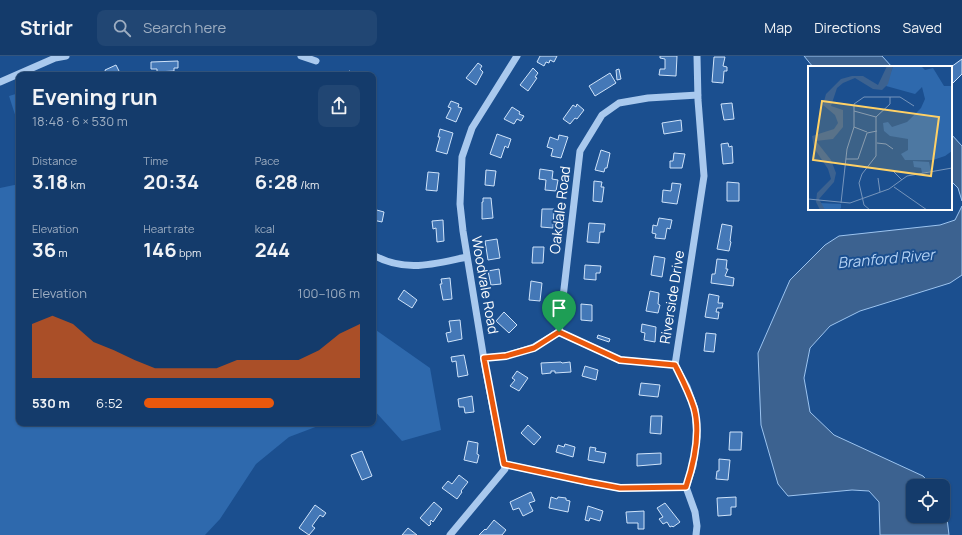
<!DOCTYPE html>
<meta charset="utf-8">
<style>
:root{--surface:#143b6b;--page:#214673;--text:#f1f3f6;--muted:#9dadc1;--line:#33557e;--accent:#ea580c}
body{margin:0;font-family:Manrope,sans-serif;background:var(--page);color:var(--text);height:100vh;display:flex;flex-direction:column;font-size:15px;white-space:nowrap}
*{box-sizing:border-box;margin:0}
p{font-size:13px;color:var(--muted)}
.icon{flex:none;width:22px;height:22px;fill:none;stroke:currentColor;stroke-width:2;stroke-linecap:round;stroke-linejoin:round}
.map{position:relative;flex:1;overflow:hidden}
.drawer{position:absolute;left:16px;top:16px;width:360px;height:354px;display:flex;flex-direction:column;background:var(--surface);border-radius:8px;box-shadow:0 1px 3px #0004,0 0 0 1px var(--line)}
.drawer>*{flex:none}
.controls{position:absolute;left:906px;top:423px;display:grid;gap:8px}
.controls a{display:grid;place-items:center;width:44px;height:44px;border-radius:8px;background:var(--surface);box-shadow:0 1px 3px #0004,0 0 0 1px var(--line);font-size:20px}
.pin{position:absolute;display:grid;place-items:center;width:34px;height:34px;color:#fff;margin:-41px -17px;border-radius:50% 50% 50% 0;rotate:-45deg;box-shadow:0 0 4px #0007}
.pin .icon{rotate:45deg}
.round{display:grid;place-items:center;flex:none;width:42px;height:42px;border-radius:8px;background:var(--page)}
.summary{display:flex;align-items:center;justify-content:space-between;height:68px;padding:0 16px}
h1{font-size:22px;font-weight:700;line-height:30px}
.stats{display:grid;grid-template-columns:repeat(3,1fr);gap:6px;height:68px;padding:4px 16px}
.stats div{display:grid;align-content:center}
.stats b{font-size:20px;font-weight:700}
.stats small{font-size:11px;font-weight:400}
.stats p{font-size:11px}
.chart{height:112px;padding:8px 16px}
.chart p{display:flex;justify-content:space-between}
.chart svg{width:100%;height:72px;margin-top:4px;fill:var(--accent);opacity:.7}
ul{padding:0 16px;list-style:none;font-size:13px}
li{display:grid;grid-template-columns:64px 48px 1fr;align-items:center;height:30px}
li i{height:10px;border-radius:5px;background:var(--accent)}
header{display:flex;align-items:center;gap:24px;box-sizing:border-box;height:56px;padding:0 20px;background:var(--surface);border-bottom:1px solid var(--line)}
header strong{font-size:19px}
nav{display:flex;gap:22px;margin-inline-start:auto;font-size:14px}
.search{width:280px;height:36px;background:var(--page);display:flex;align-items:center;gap:10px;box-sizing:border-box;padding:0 14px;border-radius:8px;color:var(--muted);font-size:15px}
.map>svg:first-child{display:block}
</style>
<header>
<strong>Stridr</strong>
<div class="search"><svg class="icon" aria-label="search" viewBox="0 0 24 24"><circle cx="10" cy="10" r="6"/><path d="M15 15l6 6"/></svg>Search here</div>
<nav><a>Map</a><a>Directions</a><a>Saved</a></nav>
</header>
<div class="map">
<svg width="962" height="479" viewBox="0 0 962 479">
<rect width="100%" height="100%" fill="#1b4f8f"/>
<path fill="#2e69ad" d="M 19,37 L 19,71 L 9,40 Z
M 19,128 L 19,367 L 326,367 L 289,381 L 256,408 L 220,463 L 205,479 L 0,479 L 0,132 Z
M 373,272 L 430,312 L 441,374 L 402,385 L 373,353 Z"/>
<path fill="#3c6290" stroke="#9cc4f0" d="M 804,0 L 882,0 L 892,11 L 813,11 Z
M 951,78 L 962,90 L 962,145 L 958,132 L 951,125 Z
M 962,150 L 962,219 L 950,227 L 860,255 L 830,270 L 810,292 L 804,322 L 810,356 L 834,379 L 923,420 L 932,430 L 913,430 L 913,460 L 943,460 L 943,444 L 945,446 L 949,479 L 880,479 L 879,446 L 869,435 L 852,434 L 788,440 L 778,428 L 761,369 L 758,297 L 790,224 L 825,189 L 839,180 L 940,169 L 955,164 Z"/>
<path fill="#4478b7" stroke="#cfe3fa" d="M 540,0 L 557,0 L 554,6 L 550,4 L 549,7 L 546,6 L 544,10 L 537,6 Z
M 660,0 L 677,0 L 676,20 L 659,19 L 660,13 L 665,13 L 665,3 L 660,2 Z
M 714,1 L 725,1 L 723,10 L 727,11 L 727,15 L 724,15 L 723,27 L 712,26 Z
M 962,3 L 962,18 L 952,28 L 951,11 Z
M 178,5 L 178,12 L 174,12 L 174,15 L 157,16 L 157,13 L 151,13 L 151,6 Z
M 478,7 L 482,10 L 480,13 L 483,16 L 476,29 L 466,22 Z
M 116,9 L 121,19 L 103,19 L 106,18 L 105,14 Z
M 533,12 L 538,17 L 535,21 L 537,22 L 528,35 L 520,29 Z
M 619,13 L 621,23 L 617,24 L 616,14 Z
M 349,15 L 358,18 L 358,19 L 348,19 Z
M 610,17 L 616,27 L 595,40 L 589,30 Z
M 451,45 L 459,48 L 458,51 L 462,52 L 456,66 L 446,62 L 451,52 L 448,51 Z
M 732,47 L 734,63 L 724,64 L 721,48 Z
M 577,48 L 584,54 L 577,63 L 575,62 L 570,68 L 563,63 L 573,49 L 576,51 Z
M 512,51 L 520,56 L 519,58 L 524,60 L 521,65 L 517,63 L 514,68 L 504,63 Z
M 681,64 L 682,75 L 664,78 L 662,67 Z
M 440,73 L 453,77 L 447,98 L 436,95 L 440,81 L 438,81 Z
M 497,78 L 511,83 L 508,92 L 505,90 L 501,102 L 490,98 Z
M 559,79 L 568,81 L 561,102 L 551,100 L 553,93 L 547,91 L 550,81 L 558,84 Z
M 728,87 L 729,91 L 732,90 L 733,107 L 723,108 L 721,88 Z
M 601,94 L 610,97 L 607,112 L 605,112 L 604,116 L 595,114 Z
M 674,97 L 685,98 L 682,112 L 670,112 L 670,105 L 673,105 Z
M 540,113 L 553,115 L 552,123 L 558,124 L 556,135 L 545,134 L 546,124 L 539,123 Z
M 486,114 L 496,115 L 494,130 L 485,129 Z
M 428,116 L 439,117 L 437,135 L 426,134 Z
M 594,125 L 602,126 L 601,131 L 604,131 L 602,146 L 593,145 Z
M 727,126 L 739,127 L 739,145 L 727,145 Z
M 672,127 L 681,128 L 677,148 L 662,146 L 663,134 L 671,135 Z
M 483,142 L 491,142 L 493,162 L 482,163 L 482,146 L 483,146 Z
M 373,153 L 384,156 L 382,166 L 373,164 Z
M 542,153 L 554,153 L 553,172 L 541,171 Z
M 659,162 L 672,164 L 670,173 L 667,172 L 665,183 L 655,182 L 656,178 L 652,177 L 653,169 L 657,170 Z
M 443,164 L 444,185 L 437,186 L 436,172 L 433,173 L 432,165 Z
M 589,167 L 605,168 L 604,176 L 600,176 L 599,187 L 587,186 Z
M 722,168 L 732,170 L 730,185 L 731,186 L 729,195 L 717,193 Z
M 497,183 L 500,202 L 488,204 L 485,185 Z
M 533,191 L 544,191 L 543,207 L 532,207 Z
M 654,200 L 665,202 L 662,221 L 651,219 Z
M 717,203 L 727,204 L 726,213 L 728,213 L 725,220 L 734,222 L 733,230 L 711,227 L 712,218 L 715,218 Z
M 585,209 L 601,210 L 600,217 L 596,217 L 596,224 L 584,223 Z
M 499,213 L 501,228 L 491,229 L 488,215 Z
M 450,222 L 452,243 L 443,244 L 440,228 L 442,228 L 441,223 Z
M 531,225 L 542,227 L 540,245 L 529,244 Z
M 404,234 L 417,244 L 412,252 L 398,243 Z
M 650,235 L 659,237 L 658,248 L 660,249 L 658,257 L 646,255 Z
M 709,238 L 719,240 L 718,247 L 723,247 L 722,252 L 717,252 L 716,256 L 719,256 L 718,263 L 705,261 Z
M 581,248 L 592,249 L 592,265 L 581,264 Z
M 504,256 L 517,269 L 509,277 L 496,265 Z
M 460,264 L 462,283 L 448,286 L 446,277 L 451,276 L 449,265 Z
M 642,268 L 656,271 L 655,286 L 644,284 L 645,277 L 641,276 Z
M 706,277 L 716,278 L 714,296 L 704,295 Z
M 598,279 L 610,283 L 609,286 L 597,282 Z
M 464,299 L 468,319 L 458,321 L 456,305 L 452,306 L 451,301 Z
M 561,306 L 562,307 L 570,306 L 571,316 L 555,317 L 555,315 L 551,315 L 551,317 L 542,318 L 541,307 Z
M 585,310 L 598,314 L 596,324 L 582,320 Z
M 517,315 L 528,322 L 519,335 L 510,330 L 515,324 L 512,322 Z
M 641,327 L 660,329 L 658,341 L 639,339 Z
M 472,340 L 474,356 L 465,357 L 464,351 L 459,351 L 458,343 Z
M 651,360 L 662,360 L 661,378 L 650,377 Z
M 528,369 L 541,381 L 534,389 L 521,377 Z
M 730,376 L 742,376 L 741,394 L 729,394 Z
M 468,385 L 478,387 L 477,398 L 479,399 L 477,407 L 464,404 Z
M 565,388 L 575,391 L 573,401 L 556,396 L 558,389 L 564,391 Z
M 590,391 L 596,392 L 595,395 L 606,397 L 604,407 L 588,404 Z
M 362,395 L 372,420 L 362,424 L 351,399 Z
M 661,397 L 661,408 L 637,410 L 637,398 Z
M 719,403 L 730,404 L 728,424 L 716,423 L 717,415 L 719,415 Z
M 459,419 L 468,426 L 461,435 L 462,436 L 457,443 L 442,432 L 448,425 L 452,428 Z
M 531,436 L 535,445 L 529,447 L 533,455 L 523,460 L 519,452 L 513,454 L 510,446 Z
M 551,441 L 557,443 L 558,441 L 566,442 L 566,444 L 570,445 L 568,456 L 549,452 Z
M 736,441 L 736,451 L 731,451 L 731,459 L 718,460 L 717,442 Z
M 434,446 L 442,453 L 433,466 L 431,464 L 430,466 L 431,468 L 429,470 L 420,462 Z
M 665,447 L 680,466 L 673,471 L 672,470 L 670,471 L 667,466 L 663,468 L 659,463 L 663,461 L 657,452 Z
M 315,449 L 326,457 L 323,461 L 320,459 L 312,470 L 315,472 L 309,479 L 299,472 Z
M 588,450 L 603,455 L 600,465 L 590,462 L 589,465 L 585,464 Z
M 644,455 L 644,473 L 638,473 L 638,467 L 627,467 L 626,456 Z
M 494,464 L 506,474 L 502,479 L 479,479 L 485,473 L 486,474 Z
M 408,472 L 417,479 L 402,479 Z"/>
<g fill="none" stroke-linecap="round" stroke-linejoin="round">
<path stroke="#a9c9ee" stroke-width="7" d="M 301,0 L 316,5
M 0,26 L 55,2 L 66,0
M 373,199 C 406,217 433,208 467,201
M 559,276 L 620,304 L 675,309
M 484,302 L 506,300 L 534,291 L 559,276 L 580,95 L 602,59 L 619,47 L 648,42 L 698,39
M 504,408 L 588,426 L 620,432 L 686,431
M 450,479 L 505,413 L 486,316 L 463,175 L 460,148 L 462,101 L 472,72 L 517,0
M 696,479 L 697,470 L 695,456 L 686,431 L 693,410 L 697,381 L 695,353 L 687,331 L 675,309 L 704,120 L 698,44 L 697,0"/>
</g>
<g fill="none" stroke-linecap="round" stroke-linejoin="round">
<g stroke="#fff" stroke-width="8">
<path id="route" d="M 559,276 L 620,304 L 675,309 C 682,323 689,336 694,352 C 701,377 694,407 686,431 L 620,432 L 588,426 L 504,408 L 484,302 L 506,300 L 534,292 Z"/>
</g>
<use href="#route" stroke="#ea580c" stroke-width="5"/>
</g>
<g text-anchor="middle" stroke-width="4" stroke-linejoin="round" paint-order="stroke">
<g font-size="14" fill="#fff" stroke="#1b4f8f">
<text transform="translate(560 154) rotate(-83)" y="5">Oakdale Road</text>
<text transform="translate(485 229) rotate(80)" y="5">Woodvale Road</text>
<text transform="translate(672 241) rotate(-81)" y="5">Riverside Drive</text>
</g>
<g font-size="15" font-style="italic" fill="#b5d3f5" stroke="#1b4f8f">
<text transform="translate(886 203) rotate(-5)" y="5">Branford River</text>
</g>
</g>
<g transform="translate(808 10)">
<rect width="144" height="144" fill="#1b4f8f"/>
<path d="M 85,0 L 113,0 L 117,4 L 125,2 L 136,20 L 144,20 L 144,85 L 137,90 L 125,94 L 97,94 L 93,88 L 100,84 L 100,73 L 82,70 L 76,65 L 75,57 L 80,56 L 84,61 L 99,56 L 113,42 L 117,33 L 114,21 L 107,28 L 78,20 ZM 105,95 L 121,96 L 123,105 L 114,107 L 113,102 L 106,101 ZM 11,137 L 33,138 L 33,142 L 31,144 L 17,144 Z" fill="#2e69ad"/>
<path d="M 79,0 L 85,0 L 80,18 L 74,24 L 65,23 L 47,12 L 35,17 L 29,22 L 23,40 L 35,44 L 35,61 L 25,73 L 8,75 L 23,94 L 28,107 L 26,116 L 11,133 L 17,144 L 12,144 L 8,136 L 9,127 L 23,113 L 20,103 L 6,82 L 4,70 L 26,63 L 30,57 L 27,49 L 15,39 L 18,28 L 33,13 L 44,10 L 55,10 L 70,19 Z" fill="#3c6290"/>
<path fill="none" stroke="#7695bc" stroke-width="1" d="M 46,45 L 68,51M 46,61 L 59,66M 69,77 L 78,78 L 85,83M 38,93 L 50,93 L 59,67 L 69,65M 84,104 L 94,114M 70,112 L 72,126M 86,121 L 119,144M 0,133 L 42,137 L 81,123 L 99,110 L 144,102M 33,137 L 39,83 L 46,61 L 46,38 L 56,31 L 92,31 L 106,40M 62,144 L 56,139 L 51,117 L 54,108 L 68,90 L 68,51 L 82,38 L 82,31"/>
<path fill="#ffd166" fill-opacity="0.15" stroke="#ffd166" stroke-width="2" d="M 14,35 L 131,51 L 123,110 L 5,94 Z"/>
<rect width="144" height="144" fill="none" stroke="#fff" stroke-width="2"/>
</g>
</svg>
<div class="controls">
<a><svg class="icon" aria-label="locate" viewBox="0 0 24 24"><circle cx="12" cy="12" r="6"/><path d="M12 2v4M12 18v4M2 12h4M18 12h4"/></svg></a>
</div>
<div class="pin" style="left:559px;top:276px;background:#1e9e55"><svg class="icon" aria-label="arrive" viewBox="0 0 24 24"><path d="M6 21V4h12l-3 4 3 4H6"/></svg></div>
<section class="drawer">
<div class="summary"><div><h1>Evening run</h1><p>18:48 · 6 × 530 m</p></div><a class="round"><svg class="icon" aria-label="share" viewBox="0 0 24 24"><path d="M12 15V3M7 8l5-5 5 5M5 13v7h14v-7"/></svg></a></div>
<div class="stats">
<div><p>Distance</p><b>3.18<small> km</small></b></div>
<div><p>Time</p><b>20:34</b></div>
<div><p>Pace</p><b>6:28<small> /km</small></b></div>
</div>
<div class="stats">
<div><p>Elevation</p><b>36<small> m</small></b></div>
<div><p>Heart rate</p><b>146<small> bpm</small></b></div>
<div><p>kcal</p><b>244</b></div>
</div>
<div class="chart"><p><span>Elevation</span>100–106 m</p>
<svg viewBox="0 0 160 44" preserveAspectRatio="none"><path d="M0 44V11L10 6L20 11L30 22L40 27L50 33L60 38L70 38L80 38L90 38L100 33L110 33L120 33L130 33L140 27L150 17L160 11V44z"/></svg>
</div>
<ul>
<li><b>530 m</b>6:52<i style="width:60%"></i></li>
</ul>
</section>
</div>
